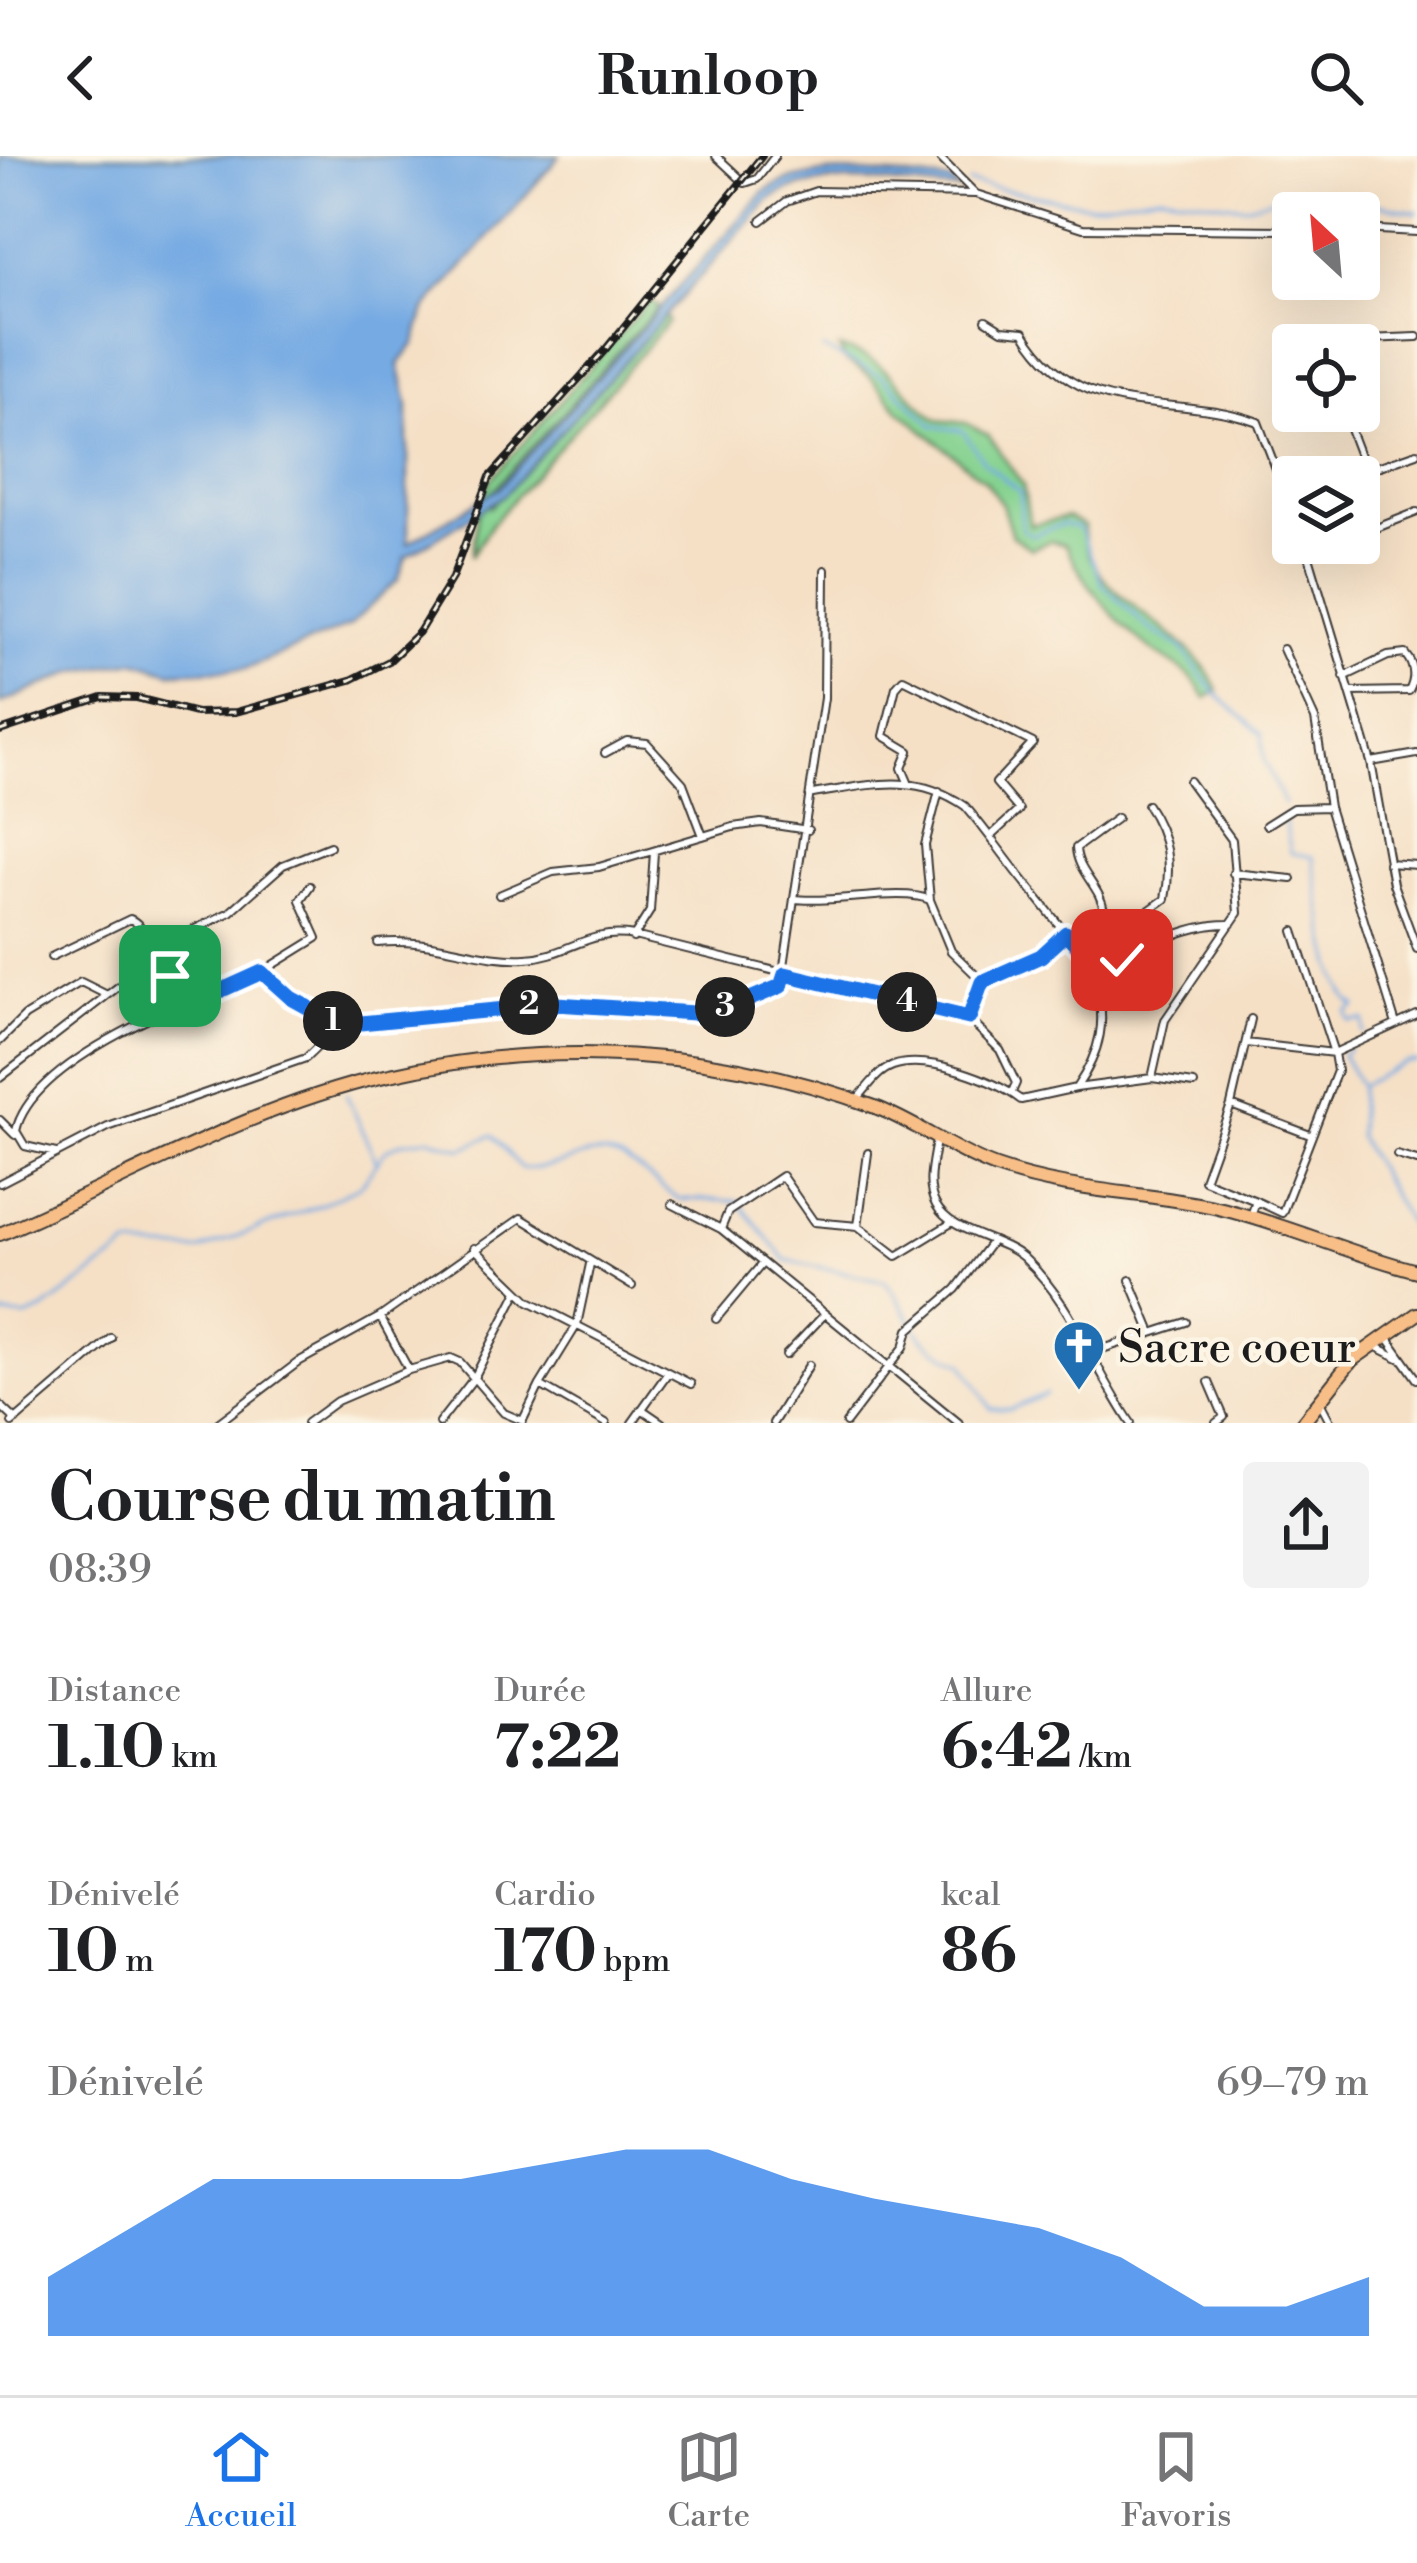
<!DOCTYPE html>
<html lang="fr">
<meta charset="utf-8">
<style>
:root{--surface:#fff;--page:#f2f2f2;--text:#202124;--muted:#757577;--line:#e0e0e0;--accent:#1a73e8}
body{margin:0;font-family:"Libre Bodoni",serif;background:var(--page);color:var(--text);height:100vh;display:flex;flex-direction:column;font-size:45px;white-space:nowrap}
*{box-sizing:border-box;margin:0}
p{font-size:39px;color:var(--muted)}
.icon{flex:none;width:66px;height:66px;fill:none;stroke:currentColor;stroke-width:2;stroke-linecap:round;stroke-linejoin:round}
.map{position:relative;height:1267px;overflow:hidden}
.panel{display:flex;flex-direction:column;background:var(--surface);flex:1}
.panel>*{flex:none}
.needle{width:78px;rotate:334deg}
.controls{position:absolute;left:1272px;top:36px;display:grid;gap:24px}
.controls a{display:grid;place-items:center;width:108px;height:108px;border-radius:12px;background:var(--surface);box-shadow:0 12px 48px #0002;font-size:60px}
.pin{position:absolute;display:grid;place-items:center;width:102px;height:102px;color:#fff;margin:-51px;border-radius:24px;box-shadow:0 6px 18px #0006}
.km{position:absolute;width:60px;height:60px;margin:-30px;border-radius:50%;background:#222;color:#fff;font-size:33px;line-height:60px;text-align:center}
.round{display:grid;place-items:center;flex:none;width:126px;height:126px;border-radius:12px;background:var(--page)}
.summary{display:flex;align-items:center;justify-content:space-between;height:204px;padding:0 48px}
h1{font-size:66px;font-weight:800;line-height:90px}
.stats{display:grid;grid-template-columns:repeat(3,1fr);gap:18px;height:204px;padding:12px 48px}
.stats div{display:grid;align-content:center}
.stats b{font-size:60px;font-weight:800}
.stats small{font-size:33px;font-weight:400}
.stats p{font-size:33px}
.chart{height:336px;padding:24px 48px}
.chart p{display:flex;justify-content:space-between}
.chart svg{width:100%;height:216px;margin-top:12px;fill:var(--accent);opacity:.7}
header{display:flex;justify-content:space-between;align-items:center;height:156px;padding:0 48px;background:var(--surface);font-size:54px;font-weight:800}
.menu{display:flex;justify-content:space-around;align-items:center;height:168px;border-top:3px solid var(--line);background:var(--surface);font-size:33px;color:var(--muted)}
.menu a{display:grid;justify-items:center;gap:6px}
.menu .current{color:var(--accent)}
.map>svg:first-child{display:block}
</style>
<header><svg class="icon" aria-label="back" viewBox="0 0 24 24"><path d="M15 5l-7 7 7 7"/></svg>Runloop<svg class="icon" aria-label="search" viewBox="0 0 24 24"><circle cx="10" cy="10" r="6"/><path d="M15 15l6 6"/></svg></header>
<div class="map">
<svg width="1417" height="1267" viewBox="0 0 1417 1267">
<rect width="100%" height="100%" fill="#fcf5e5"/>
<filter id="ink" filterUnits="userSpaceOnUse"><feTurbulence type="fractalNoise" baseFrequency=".00833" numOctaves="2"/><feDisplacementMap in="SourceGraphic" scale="24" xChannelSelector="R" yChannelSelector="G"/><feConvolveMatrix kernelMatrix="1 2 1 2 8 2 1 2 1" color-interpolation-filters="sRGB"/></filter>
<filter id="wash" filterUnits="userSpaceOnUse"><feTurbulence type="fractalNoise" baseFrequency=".004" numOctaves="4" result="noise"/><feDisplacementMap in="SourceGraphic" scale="48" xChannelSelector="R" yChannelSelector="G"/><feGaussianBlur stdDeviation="2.7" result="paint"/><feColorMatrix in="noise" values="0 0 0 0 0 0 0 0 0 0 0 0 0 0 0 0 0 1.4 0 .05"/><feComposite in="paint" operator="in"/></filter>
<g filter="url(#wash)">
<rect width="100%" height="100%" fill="#f5e0c6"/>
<path fill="#85d290" stroke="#507756" stroke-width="3" d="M 650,144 L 658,151 L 485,343 L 490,351 L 665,156 L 668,166 L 490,370 L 471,401 L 480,345 L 492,322 Z
M 839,192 C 891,202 900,236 937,264 L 966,267 L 988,279 L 1023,329 L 1030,369 L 1067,361 L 1084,370 C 1080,442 1195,471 1218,535 L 1206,542 C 1187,509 1176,513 1149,492 C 1116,467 1084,427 1065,389 L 1050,385 L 1031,393 L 1012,380 L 1002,348 L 984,324 L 900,255 L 869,219 L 845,204 Z"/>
<path fill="#76aae3" stroke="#496380" stroke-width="3" d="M 0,0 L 560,0 L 425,154 L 415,187 L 399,208 L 408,248 L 408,387 L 498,333 L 765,35 C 819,3 890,21 950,25 L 960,34 C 900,30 823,11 770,43 L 504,339 L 406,401 L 398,424 L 349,470 L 246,513 L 171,516 L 135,505 L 74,516 L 0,548 Z"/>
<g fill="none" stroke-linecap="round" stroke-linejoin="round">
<path stroke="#76aae3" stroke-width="3" d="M 969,27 L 1089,49 L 1161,38 L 1244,50 L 1305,34 L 1417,56
M 823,193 L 881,219 L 933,270 L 963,275 L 984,306 L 1020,336 L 1022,374 L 1033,379 L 1063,368 L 1079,372 L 1103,429 L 1146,470 L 1181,492 L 1216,538 L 1262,578 L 1264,604 L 1284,648
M 1284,660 L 1291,697 L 1313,701 C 1318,731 1330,839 1356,850 L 1347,856 L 1349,865 L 1364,864 L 1363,877
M 1349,892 L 1342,899 L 1359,928
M 1417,906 L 1406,906 L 1360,930 L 1358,980 L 1417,1081
M 346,938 L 377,1007
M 0,1159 L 26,1161 L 43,1154 L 129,1091 L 198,1095 L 323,1048 L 361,1029 L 385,995 L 400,987 L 428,982 L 462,993 L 492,979 L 521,1012 C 544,1015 565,1005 587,999 C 626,989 651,1028 679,1043 L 737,1045 L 786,1104 L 885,1125 C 919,1166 906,1183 963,1207 L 991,1253 L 1011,1253 L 1046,1238"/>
</g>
</g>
<g filter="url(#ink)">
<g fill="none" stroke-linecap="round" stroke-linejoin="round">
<g stroke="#3d3936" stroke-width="10">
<path id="minor" d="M 716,0 L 745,27 L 757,23 L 775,0
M 938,0 L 976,38 L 1083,72 L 1293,74
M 761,65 L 787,45 L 816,35 L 976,38
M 1359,73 L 1417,76
M 986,164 L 1002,174 L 1024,176 C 1082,272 1172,234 1258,266 L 1293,357
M 1366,183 L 1417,181
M 1343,255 L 1365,313 L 1352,321
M 1363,316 L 1417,297
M 1359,379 L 1417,356
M 1305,387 L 1371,606 L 1393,728 L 1417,793
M 1309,398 L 1337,387
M 1283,493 L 1315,563 L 1329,651 L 1395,865
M 1344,521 L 1388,500 L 1405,498 C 1415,510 1416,522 1409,535 L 1351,536
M 605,597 L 627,585 L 647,587 L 683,627 L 703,680
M 1371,606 L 1417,598
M 908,626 L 902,612 L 909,595 L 884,580 L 896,531 L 903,523 L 1033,587 L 996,627 L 1019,654 L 991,680
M 939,635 L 925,689 L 930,744 L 951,795 L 983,826
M 813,638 C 870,629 915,615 965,650 C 988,676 1006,704 1028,730 C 1081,797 1134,848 1076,932 L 1021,944 C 994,924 928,898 893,910 C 878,915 868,931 858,942
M 1266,669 L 1293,652 L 1329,651
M 1388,707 L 1417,709
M 1233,717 L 1292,723
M 499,739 L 553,716 L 599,711 L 733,671 L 761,667 L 808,674
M 795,743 C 834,748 903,731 930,744
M 633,782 L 650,755 L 654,696
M 1072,784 L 1091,773 L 1104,755 C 1101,731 1077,716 1076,692 L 1117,662
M 378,787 C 433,781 478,805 526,802 C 568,800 587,772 634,780 L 969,863 L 1000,894 L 1016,927 L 1012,936
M 150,795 L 230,756 L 283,709 L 330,690
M 1086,800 L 1165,743 C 1172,708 1167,679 1147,649
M 51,801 L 130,763 C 145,769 153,796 149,812
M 262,816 L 317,782 L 300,744 L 310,730
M 1095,824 C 1130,796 1186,767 1231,768
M 969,863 L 983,826 C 1009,809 1050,807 1066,777
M 1251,863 L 1231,949 L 1204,1024 L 1256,1045
M 0,885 L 25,860 L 81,826 L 107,839
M 1246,887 L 1334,897 L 1294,775
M 0,922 L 141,813 L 187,823 L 200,844
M 1152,922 L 1165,864 L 1238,757 L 1232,684 L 1189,625
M 1076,932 L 1152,922 L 1194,928
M 1231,949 L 1310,979
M 0,964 L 15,979
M 936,984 C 933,1005 925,1029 936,1049 C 952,1078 1000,1081 1024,1102 C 1072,1146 1094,1213 1131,1267
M 56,997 L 25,990 L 16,975 C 32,902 197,840 262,816 L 291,842 L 340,869 L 556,847 L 695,857 L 760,841 L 781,830 L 824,542 L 825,414
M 1397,999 L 1417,1005
M 0,1027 L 108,971 L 306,902 L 340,869
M 672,1048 L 721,1073 L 959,1267
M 1251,1060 L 1256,1045 L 1282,1057 L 1337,915 L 1334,897 L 1417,859
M 858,1070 L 868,997
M 721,1073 L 728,1056 L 782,1020 L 814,1066 L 858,1070 L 897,1100 L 953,1066
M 474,1092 L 529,1145 L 691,1228
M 590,1108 L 577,1169 L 540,1229 L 606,1267
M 1130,1124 L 1152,1177
M 380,1161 L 409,1214 L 451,1202 L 460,1206 L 504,1257 L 523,1265
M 716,1163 L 761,1109
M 1388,1182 L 1417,1223
M 1375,1190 L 1401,1203
M 1087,1198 L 1186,1166
M 786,1199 L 823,1160
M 1209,1226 L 1224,1261 L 1216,1267
M 1320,1246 L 1331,1267
M 0,1249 L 16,1264
M 643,1254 L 662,1267
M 523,1264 L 540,1229
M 12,1267 L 111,1182
M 218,1267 L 300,1205 L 380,1161 L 521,1062 L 632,1130
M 307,1267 L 337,1245 L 409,1214
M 439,1267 L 474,1222 L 518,1135
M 632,1267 L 667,1218
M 773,1267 L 809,1209
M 846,1267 L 904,1191 L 909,1174 L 956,1133 L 992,1085"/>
</g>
<g stroke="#3d3936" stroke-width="16">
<path id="trunk" d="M 0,1078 C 129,1023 246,952 385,920 C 548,883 717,892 875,951 C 917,967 954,996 996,1011 C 1070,1037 1144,1035 1218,1052 C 1286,1068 1350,1098 1417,1115
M 1302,1267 L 1352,1204 L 1417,1158"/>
</g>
<use href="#minor" stroke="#fff" stroke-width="6"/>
<use href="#trunk" stroke="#f7be87" stroke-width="12"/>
<g stroke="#1c1c1c" stroke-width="8">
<path id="rail" d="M 0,575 L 102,541 L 137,542 L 196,557 L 236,556 L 351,524 L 389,505 L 419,476 L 452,422 L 490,321 L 605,194 L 762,0"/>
</g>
<use href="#rail" stroke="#fcf5e5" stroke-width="3" stroke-dasharray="9" stroke-linecap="butt"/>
</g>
</g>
<g fill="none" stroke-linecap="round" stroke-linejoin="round" filter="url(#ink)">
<g stroke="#fff" stroke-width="24">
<path id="route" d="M 170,820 L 187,823 L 200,844 L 262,816 L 291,842 L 340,869 L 556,848 L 694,857 L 736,849 L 781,830 L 785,818 L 969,862 L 982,826 L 1041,800 L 1066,777 L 1086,800 L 1094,824 L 1122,804"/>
</g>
<use href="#route" stroke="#1a73e8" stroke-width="15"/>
</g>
<defs>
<g id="church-pin" transform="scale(2.7)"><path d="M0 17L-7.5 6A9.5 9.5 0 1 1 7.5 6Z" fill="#1f6fb2" stroke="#fcf5e5"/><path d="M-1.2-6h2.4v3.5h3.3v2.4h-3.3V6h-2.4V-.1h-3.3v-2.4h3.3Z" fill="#fff"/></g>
</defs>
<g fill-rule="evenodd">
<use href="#church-pin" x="1079" y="1190"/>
</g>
<g text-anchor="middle" stroke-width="9" stroke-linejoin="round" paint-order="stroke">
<g font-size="45" fill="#1c1c1c" stroke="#fcf5e5" text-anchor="start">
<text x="1118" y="1206">Sacre coeur</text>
</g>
</g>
</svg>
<div class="controls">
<a><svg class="needle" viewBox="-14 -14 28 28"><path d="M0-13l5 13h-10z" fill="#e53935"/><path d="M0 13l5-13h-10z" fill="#757577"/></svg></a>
<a><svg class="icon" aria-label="locate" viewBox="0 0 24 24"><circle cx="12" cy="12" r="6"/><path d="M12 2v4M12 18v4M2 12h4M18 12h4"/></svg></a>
<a><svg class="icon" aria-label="layers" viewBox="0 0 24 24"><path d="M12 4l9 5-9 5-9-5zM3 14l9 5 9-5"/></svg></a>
</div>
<div class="pin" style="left:170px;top:820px;background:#1e9e55"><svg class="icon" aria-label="arrive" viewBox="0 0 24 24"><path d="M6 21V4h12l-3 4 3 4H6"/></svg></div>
<div class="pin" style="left:1122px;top:804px;background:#d93025"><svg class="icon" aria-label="check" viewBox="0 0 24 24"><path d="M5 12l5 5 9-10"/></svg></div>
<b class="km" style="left:333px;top:865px">1</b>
<b class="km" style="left:529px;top:849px">2</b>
<b class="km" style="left:725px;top:851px">3</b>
<b class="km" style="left:907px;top:846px">4</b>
</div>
<section class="panel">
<div class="summary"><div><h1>Course du matin</h1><p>08:39</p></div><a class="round"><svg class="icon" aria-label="share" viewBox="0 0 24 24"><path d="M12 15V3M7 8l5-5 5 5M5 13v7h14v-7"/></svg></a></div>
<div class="stats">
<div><p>Distance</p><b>1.10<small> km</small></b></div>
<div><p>Durée</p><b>7:22</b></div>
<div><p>Allure</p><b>6:42<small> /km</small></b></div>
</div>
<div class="stats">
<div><p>Dénivelé</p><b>10<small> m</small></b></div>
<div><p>Cardio</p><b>170<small> bpm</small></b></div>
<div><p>kcal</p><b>86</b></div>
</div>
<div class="chart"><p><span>Dénivelé</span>69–79 m</p>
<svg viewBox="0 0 160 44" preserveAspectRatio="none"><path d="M0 44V32L10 22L20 12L30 12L40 12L50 12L60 9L70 6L80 6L90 12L100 16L110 19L120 22L130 28L140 38L150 38L160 32V44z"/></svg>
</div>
</section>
<nav class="menu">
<a class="current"><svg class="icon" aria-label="home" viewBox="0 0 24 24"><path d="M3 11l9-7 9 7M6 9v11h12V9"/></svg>Accueil</a>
<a><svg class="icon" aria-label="map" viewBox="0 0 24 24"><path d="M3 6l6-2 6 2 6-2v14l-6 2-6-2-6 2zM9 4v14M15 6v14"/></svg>Carte</a>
<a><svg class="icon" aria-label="saved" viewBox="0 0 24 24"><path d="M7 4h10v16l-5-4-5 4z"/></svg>Favoris</a>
</nav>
